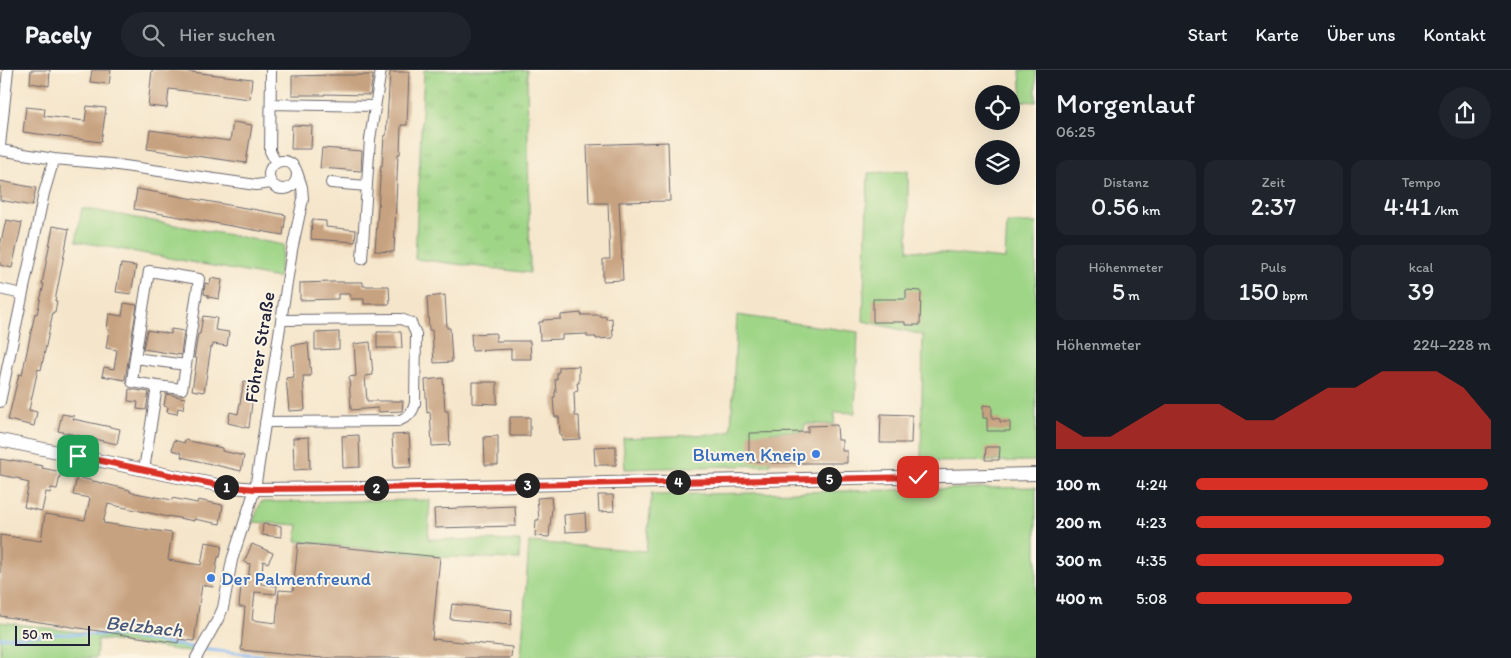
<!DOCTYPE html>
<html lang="de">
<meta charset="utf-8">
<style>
:root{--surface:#171b24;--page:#20242c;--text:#f1f3f6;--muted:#9ea1a6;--line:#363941;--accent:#d93025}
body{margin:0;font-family:Itim,sans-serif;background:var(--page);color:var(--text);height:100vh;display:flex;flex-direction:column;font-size:19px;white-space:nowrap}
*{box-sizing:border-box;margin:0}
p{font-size:16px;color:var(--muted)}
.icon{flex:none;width:28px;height:28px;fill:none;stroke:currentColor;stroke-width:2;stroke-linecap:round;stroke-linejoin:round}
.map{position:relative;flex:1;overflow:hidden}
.drawer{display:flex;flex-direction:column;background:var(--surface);width:475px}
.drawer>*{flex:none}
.fabs{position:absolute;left:975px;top:15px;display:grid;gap:10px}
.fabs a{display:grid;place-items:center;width:45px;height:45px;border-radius:50%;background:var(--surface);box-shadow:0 5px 20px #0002;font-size:25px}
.scale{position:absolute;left:15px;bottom:12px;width:75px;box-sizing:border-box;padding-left:5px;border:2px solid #22223b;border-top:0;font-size:14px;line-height:18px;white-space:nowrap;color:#22223b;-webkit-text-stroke:4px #fcf5e5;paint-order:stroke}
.pin{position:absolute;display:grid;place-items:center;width:42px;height:42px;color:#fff;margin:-21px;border-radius:10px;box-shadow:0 2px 8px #0006}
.km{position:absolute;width:25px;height:25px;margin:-12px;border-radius:50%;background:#222;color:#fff;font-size:14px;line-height:25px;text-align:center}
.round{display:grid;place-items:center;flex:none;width:52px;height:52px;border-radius:26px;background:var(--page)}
.head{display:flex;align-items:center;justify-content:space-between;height:85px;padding:0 20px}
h1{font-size:28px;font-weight:600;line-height:38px}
.figures{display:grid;grid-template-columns:repeat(3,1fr);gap:8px;height:85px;padding:5px 20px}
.figures div{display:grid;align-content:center;border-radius:12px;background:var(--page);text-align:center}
.figures b{font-size:25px;font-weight:600}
.figures small{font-size:14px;font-weight:400}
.figures p{font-size:14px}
.chart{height:140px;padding:10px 20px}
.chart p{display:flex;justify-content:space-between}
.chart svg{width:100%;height:90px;margin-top:5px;fill:var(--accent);opacity:.7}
ul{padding:0 20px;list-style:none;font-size:16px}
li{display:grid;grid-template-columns:80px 60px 1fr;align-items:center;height:38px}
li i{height:12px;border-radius:6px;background:var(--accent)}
header{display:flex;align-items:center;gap:30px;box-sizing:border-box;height:70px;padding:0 25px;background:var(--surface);border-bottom:1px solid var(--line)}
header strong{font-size:24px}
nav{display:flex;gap:28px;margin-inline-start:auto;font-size:18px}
.search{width:350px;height:45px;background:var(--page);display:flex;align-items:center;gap:12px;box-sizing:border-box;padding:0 18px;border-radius:28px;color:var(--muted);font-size:19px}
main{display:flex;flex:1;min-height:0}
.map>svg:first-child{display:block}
</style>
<header>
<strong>Pacely</strong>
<div class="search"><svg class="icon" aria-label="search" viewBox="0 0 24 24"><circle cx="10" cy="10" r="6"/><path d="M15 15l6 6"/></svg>Hier suchen</div>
<nav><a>Start</a><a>Karte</a><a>Über uns</a><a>Kontakt</a></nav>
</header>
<main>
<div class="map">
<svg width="1036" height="588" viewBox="0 0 1036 588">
<defs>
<pattern id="park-tufts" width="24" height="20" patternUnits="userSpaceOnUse" patternTransform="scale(1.25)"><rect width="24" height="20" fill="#9fd587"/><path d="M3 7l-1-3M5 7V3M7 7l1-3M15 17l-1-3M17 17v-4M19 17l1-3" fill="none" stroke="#89b775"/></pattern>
</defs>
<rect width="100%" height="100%" fill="#fcf5e5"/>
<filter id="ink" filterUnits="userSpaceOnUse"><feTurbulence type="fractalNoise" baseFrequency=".02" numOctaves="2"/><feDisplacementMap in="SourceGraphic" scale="10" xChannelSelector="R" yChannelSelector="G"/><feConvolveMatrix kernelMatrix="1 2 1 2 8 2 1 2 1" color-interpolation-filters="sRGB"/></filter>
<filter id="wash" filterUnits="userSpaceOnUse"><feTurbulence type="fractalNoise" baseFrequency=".0096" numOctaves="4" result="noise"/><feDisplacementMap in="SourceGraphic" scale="20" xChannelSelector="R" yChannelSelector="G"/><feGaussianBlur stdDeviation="1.12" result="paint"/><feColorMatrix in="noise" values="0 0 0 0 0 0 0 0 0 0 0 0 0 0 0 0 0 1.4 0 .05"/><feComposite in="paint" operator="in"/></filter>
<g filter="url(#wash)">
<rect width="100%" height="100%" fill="#f5e6cb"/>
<path fill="#9fd587" stroke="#607c61" d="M 1020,0 L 1036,0 L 1036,32 L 1022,31 Z
M 908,101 L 908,180 L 1005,189 L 1007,153 L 1036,153 L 1036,391 L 921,392 L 923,265 L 863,251 L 868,103 Z
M 82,138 L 284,175 L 278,208 L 76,171 Z
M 737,245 L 858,262 L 855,343 L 835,342 L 834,354 L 805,354 L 804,361 L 770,362 L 770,395 L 625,399 L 623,368 L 717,364 L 731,361 Z
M 1036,417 L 1036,588 L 521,588 L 529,472 L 646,481 L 652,422 L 655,425 Z
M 430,430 L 428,469 L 520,471 L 519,489 L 441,487 L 296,471 L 298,455 L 253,452 L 261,432 Z
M 0,552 L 195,577 L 192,582 L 98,569 L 96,588 L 0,588 Z"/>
<path fill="url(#park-tufts)" stroke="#607c61" d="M 424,0 L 527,0 L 530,203 L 415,189 Z"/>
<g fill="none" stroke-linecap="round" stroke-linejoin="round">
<path stroke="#88baf5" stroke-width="3" d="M 0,568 L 58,564 L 114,565 L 209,580 L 285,588"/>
</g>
<g id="blocks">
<path fill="#c7a280" d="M 31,0 L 50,0 L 49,16 L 30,13 Z
M 92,0 L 111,0 L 109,14 L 90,12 Z
M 152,0 L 174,0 L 252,9 L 250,29 L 169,19 L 167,38 L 148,36 Z
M 390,2 L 409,2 L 407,55 L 401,55 L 400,84 L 398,84 L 394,182 L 375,181 L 381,95 L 382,96 L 384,66 L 386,66 Z
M 334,5 L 373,5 L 370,25 L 324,24 L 325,25 L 292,25 L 292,6 Z
M 87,36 L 106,38 L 101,72 L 23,62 L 26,37 L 45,39 L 44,46 L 85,51 Z
M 233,52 L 252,55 L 246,93 L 147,79 L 150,60 L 230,71 Z
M 292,55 L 312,56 L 311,79 L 291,79 Z
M 668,72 L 670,131 L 619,132 L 623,210 L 603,211 L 603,189 L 610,189 L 608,133 L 589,133 L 587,75 Z
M 322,78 L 362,81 L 361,101 L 320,98 Z
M 0,111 L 36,118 L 32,136 L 0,130 Z
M 137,119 L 286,145 L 283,165 L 134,139 Z
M 6,150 L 22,153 L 12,198 L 0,195 L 0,176 Z
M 312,150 L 326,151 L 326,157 L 356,160 L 355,172 L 311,169 Z
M 53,156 L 69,159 L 55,231 L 57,231 L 55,242 L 53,242 L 41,300 L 38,299 L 29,340 L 37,342 L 34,356 L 8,350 L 19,304 L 22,305 L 35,243 L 37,244 L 44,214 L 42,214 Z
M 121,194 L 136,196 L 131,224 L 116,222 Z
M 211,208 L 222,210 L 219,229 L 208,227 L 208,225 L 204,224 L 205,213 L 210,214 Z
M 332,212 L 363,212 L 363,216 L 389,216 L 390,234 L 364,234 L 364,229 L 351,229 L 350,224 L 338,224 L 338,229 L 300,230 L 300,213 Z
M 906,220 L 921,221 L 920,255 L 905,255 L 905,252 L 873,252 L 873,229 L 906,229 Z
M 445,225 L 447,258 L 450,258 L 452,292 L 434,293 L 432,260 L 429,260 L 427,227 Z
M 124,233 L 137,235 L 125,310 L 102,306 L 104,297 L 114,299 L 117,280 L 106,278 L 109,260 L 107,259 L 109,244 L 122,246 Z
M 581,243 L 581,245 L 600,245 L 600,247 L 606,246 L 606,249 L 612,248 L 613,268 L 596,269 L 596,267 L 587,267 L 587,264 L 562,265 L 562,269 L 540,270 L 539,252 L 543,252 L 543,250 L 561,249 L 561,245 Z
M 203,246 L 217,248 L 215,260 L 229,262 L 227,276 L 213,274 L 213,277 L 211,277 L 204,322 L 192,320 L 197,288 L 194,288 L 198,264 L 200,264 Z
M 171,259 L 184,261 L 181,285 L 143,279 L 147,260 L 171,264 Z
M 339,262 L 339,279 L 315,280 L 315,263 Z
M 377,262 L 401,262 L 402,278 L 377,278 Z
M 496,263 L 496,271 L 530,271 L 531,289 L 511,289 L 511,279 L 472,281 L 471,264 Z
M 370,272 L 373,305 L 365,306 L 367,331 L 403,331 L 402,341 L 378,342 L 378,338 L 351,340 L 349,307 L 356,306 L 354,274 Z
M 308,273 L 311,306 L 303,306 L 305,340 L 289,341 L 286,308 L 294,307 L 292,275 Z
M 579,296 L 579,313 L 577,313 L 578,321 L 574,322 L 575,346 L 579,346 L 580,369 L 562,370 L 562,365 L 560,365 L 559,347 L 555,347 L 554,341 L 553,327 L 555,327 L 555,322 L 556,322 L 555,309 L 557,309 L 557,302 L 559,302 L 559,297 Z
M 443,308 L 445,341 L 448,341 L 450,375 L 432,376 L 430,342 L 427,343 L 425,310 Z
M 244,311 L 255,313 L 251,333 L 252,333 L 249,358 L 228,353 L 230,342 L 238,344 Z
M 472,312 L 497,312 L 497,334 L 472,333 Z
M 129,319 L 149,322 L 146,340 L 137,339 L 138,332 L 128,331 Z
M 166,324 L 185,328 L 183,339 L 178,338 L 177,344 L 167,342 L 168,337 L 164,336 Z
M 983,335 L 992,336 L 992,348 L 1000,349 L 1000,352 L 1010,352 L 1010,361 L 987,361 L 987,348 L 983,348 Z
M 62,344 L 74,346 L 73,349 L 120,359 L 117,374 L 58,361 Z
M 881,344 L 912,345 L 911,373 L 880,373 Z
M 510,347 L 530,347 L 530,366 L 510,366 Z
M 837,355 L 838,370 L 842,370 L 842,381 L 847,381 L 847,393 L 771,393 L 771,391 L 749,392 L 749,363 L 808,362 L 808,356 Z
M 409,364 L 411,397 L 394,398 L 392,365 Z
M 359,365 L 360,397 L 343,398 L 342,366 Z
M 498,366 L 498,395 L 485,395 L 484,367 Z
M 309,367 L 310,399 L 294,400 L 293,368 Z
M 174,370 L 184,373 L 185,370 L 222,378 L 222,381 L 244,386 L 241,401 L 181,387 L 182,383 L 172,380 Z
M 616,376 L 616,395 L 595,395 L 594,377 Z
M 986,377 L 1000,377 L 999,390 L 985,390 Z
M 0,389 L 12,391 L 12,390 L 43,396 L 42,398 L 61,402 L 57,419 L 51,418 L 50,423 L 46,422 L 42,441 L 24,437 L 29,413 L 21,411 L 21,409 L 0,405 Z
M 77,407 L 130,420 L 130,422 L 172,430 L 172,428 L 197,433 L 198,430 L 223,435 L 220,454 L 194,449 L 194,451 L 168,446 L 168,447 L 108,434 L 103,453 L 172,463 L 168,490 L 201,495 L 205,472 L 222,475 L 220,487 L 218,487 L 213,517 L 202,515 L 194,571 L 179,569 L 178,573 L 0,546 L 0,465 L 41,471 L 45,444 L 85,450 L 90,428 L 73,425 Z
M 598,425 L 613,425 L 614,441 L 599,442 Z
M 551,427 L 552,437 L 549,467 L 535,466 L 536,450 L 539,450 L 537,428 Z
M 515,436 L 516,456 L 435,458 L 434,439 Z
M 585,443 L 586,461 L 565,462 L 564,445 Z
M 263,454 L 281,456 L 281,467 L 262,465 Z
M 298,473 L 440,487 L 432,569 L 512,577 L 511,588 L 322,588 L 241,580 L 245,537 L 239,537 L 241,516 L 247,517 L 250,494 L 244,492 L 252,474 L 273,483 L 268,493 L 263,491 L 261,514 L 277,516 L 276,524 L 255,522 L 252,550 L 276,553 L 279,520 L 293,521 Z
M 452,534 L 512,540 L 511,555 L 450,549 Z"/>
</g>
</g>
<g filter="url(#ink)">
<use href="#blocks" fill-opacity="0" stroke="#6c676d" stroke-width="1"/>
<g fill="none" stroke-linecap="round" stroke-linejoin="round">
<g stroke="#6c676d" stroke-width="12">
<path id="minor" d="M 271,0 L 270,81 L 276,93
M 271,34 L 375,36
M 0,76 L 8,0
M 0,80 L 54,89 L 111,94 L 256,115 L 271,113
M269 105a14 14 0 1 1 28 0a14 14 0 1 1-28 0Z
M 331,113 L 367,116
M 362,189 L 370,69 L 381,0
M 0,219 L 22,224
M 135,288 L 149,201 L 199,209 L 186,295
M 0,332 L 44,123 L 54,89
M 265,352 L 398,351 C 408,347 413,343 415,333 L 416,264 L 411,253 L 401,249 L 282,250
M 144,400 L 157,316 L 132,312 L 135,288 L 186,295 L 182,319 L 157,316
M 196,588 L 218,549 L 223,538 L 232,490 L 255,419 L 292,180 L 303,129 L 302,117 L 297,102"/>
</g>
<g stroke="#6c676d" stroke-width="14">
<path id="tertiary" d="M 0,370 L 222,416 L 255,419 L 374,418 L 1036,404"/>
</g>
<use href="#minor" stroke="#fff" stroke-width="10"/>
<use href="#tertiary" stroke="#fff" stroke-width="12"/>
</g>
</g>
<g fill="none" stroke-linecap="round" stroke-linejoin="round" filter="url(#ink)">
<g stroke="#fff" stroke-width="10">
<path id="route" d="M 78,386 L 222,416 L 255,419 L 374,418 L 918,407"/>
</g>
<use href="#route" stroke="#d93025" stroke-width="6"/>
</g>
<g fill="#3f7fe0" stroke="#fcf5e5" stroke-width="2">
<circle cx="816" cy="384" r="5"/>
<circle cx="211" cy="508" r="5"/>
</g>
<g text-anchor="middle" stroke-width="4" stroke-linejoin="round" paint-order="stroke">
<g font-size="19" fill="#22223b" stroke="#fcf5e5">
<text transform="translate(259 277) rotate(-81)" y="7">Föhrer Straße</text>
</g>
<g font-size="19" fill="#366cbe" stroke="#fcf5e5" text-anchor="end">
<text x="806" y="391">Blumen Kneip</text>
<text x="221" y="515" text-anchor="start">Der Palmenfreund</text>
</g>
<g font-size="20" font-style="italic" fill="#46577c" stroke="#fcf5e5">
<text transform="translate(144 556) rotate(6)" y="7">Belzbach</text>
</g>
</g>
</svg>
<div class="fabs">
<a><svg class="icon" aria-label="locate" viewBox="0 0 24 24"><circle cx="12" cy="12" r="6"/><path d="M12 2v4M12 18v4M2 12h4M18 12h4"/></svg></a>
<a><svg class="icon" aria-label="layers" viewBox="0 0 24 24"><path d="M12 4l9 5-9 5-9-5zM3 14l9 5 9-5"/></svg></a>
</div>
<div class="scale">50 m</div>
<div class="pin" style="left:78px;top:386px;background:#1e9e55"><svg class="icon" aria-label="arrive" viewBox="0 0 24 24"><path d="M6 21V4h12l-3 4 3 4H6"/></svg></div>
<div class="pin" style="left:918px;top:407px;background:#d93025"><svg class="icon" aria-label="check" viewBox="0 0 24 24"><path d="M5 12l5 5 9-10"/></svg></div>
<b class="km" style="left:226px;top:417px">1</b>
<b class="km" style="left:376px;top:418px">2</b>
<b class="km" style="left:527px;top:415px">3</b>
<b class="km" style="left:678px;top:412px">4</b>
<b class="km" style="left:829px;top:409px">5</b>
</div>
<section class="drawer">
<div class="head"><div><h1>Morgenlauf</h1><p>06:25</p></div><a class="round"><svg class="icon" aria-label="share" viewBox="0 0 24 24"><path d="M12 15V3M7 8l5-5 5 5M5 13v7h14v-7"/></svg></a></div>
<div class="figures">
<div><p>Distanz</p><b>0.56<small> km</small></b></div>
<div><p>Zeit</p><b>2:37</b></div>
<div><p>Tempo</p><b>4:41<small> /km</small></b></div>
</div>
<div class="figures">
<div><p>Höhenmeter</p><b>5<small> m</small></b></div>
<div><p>Puls</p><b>150<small> bpm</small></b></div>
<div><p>kcal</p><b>39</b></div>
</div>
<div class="chart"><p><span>Höhenmeter</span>224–228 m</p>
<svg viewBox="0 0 160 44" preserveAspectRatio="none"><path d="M0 44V30L10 38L20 38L30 30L40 22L50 22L60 22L70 30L80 30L90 22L100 14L110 14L120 6L130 6L140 6L150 14L160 30V44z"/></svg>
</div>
<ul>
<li><b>100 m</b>4:24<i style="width:99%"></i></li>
<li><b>200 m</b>4:23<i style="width:100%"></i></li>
<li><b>300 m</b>4:35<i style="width:84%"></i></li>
<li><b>400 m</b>5:08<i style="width:53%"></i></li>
</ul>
</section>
</main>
